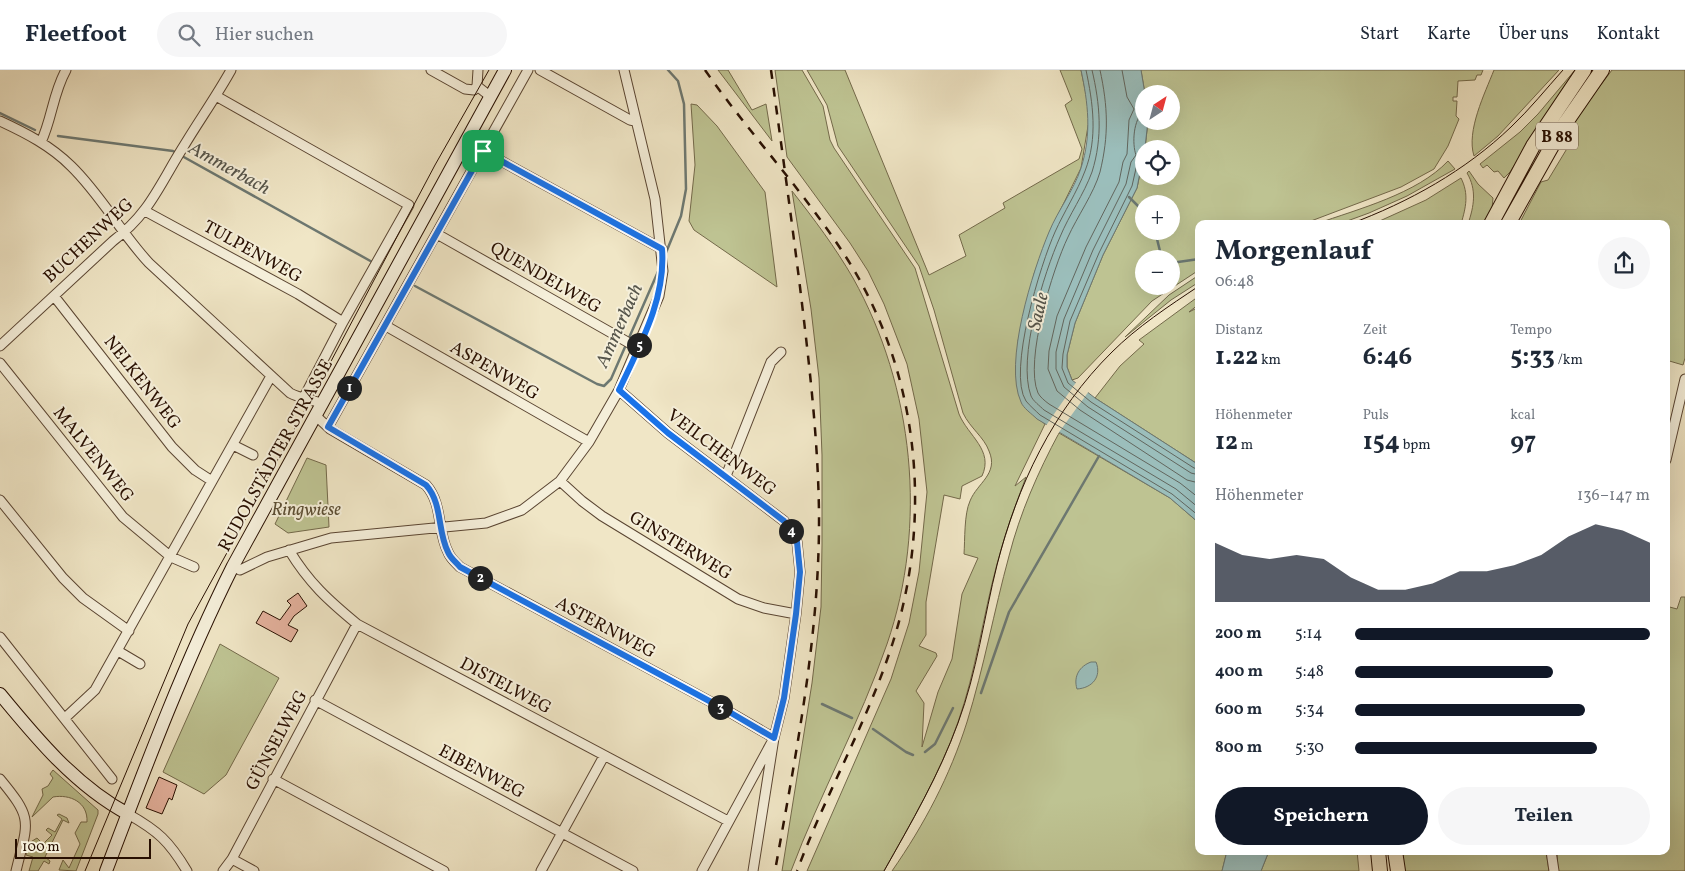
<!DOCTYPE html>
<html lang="de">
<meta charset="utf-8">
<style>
:root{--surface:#fff;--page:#f6f6f7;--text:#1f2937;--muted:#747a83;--line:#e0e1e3;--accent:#111827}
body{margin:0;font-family:Vollkorn,serif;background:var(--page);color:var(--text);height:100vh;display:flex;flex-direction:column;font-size:19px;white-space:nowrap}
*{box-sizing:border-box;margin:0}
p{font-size:16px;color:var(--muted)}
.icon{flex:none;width:28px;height:28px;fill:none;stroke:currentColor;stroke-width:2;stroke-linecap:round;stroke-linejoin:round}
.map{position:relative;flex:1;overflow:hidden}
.sheet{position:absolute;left:1195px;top:150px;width:475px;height:635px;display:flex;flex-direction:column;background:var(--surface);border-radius:10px;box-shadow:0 5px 20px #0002}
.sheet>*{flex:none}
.needle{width:32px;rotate:36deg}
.buttons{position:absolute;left:1135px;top:15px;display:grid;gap:10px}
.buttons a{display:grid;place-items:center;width:45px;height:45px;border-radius:50%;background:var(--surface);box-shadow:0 5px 20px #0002;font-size:25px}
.scale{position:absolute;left:15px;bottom:12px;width:136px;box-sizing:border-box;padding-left:5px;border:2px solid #280f01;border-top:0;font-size:14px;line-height:18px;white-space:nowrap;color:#280f01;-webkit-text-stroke:4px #f5efda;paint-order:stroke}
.pin{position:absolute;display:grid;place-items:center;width:42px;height:42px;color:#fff;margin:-21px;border-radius:10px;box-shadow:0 2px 8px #0006}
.km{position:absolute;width:25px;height:25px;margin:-12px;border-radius:50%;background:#222;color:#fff;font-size:14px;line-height:25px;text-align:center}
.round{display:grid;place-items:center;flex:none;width:52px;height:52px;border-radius:26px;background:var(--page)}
.summary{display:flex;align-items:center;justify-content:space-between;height:85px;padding:0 20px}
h1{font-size:28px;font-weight:700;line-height:38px}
.metrics{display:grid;grid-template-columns:repeat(3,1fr);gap:8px;height:85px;padding:5px 20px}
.metrics div{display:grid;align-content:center}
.metrics b{font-size:25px;font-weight:700}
.metrics small{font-size:14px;font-weight:400}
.metrics p{font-size:14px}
.chart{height:140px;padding:10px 20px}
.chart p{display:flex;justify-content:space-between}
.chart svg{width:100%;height:90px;margin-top:5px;fill:var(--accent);opacity:.7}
.action{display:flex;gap:10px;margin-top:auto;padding:10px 20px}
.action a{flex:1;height:58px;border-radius:30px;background:var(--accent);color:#fff;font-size:20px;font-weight:700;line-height:58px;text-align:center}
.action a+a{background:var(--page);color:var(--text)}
ul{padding:0 20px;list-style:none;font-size:16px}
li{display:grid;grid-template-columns:80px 60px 1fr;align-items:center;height:38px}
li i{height:12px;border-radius:6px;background:var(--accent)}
header{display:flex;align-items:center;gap:30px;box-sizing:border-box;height:70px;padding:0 25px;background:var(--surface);border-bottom:1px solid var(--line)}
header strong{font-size:24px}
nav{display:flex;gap:28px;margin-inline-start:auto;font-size:18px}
.search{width:350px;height:45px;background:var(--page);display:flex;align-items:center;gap:12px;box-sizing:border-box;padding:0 18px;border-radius:28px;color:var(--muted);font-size:19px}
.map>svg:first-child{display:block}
</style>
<header>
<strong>Fleetfoot</strong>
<div class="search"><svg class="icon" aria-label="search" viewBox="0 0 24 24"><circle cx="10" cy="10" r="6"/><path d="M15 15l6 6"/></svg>Hier suchen</div>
<nav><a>Start</a><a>Karte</a><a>Über uns</a><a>Kontakt</a></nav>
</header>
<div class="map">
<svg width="1685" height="801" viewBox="0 0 1685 801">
<rect width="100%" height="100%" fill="#f0e6c6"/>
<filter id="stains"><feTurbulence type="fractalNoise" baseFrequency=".004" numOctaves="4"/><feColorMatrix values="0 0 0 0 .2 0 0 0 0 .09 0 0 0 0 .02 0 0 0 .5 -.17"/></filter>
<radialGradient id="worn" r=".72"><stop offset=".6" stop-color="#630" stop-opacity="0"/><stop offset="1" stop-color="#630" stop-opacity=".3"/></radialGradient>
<path fill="#bec392" stroke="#73694a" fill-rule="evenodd" d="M 718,0 L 728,0 L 752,40 L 766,34 L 772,71 Z
M 775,0 L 802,0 L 823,36 L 830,70 L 834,78 L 915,198 L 959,344 C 968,366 994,380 982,406 L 962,416 L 960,429 L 944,425 L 926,532 L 926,565 L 919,576 L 936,583 L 937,586 L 916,621 L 924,633 L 922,677 L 938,622 L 952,589 L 962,524 L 978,488 L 964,484 C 965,470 964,444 970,431 C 977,413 999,404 989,381 C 984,367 970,358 963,343 L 934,240 L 919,196 L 838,76 L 827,35 L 807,0 L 845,0 L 929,205 L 966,186 L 959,165 L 1005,138 L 1003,133 L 1079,89 L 1082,79 L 1065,35 L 1072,30 L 1060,0 L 1081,0 L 1087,29 L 1089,50 L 1081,98 L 1050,161 L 1034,204 L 1018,271 L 1037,348 L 1045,354 L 1015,416 L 1026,407 C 1015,436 1005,464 997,494 C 983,546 976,601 958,652 C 940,704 911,753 884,801 L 807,801 L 891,609 L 909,553 L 919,502 L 927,422 L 919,349 L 907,294 L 884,234 L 868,201 L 850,173 L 787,87 Z
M 1141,0 L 1483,0 L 1481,5 L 1477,5 L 1475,10 L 1458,11 L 1457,27 L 1453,27 L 1453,31 L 1457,31 L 1456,46 L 1459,49 L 1448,76 L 1434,99 L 1401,117 L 1303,154 L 1199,154 L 1199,200 L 1152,231 L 1078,308 L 1072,310 L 1067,297 L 1067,285 L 1075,253 L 1103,185 L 1137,118 L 1144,84 L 1144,106 L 1171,106 L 1171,79 L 1145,79 L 1148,51 L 1171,51 L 1171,24 L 1145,24 ZM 1144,134 L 1171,134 L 1171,161 L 1144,161 ZM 1144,189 L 1171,189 L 1171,216 L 1144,216 Z
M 1494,0 L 1559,0 L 1498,66 L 1474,86 C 1466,61 1485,23 1494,0 Z
M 1575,0 L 1577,0 L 1510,102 L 1504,108 L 1498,101 L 1494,102 L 1487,95 L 1483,98 L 1480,94 L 1520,62 L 1538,44 Z
M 1612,0 L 1685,0 L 1685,288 L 1683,295 L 1666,290 L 1666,154 L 1519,154 L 1541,112 L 1548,110 L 1577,62 L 1570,56 Z
M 691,34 L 697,35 L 717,56 L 765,122 L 777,217 L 694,160 L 689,151 L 695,95 Z
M 1448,91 L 1455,99 L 1407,126 L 1369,143 L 1339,154 L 1316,154 C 1358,139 1417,124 1448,91 Z
M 1469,101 L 1478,114 L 1493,128 L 1492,139 L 1484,154 L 1468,154 C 1474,136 1477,120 1467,103 Z
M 1461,108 C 1469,124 1466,137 1461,154 L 1373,154 L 1426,130 Z
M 792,121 C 814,149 835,177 853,208 C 914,317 928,455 887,574 C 860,652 820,724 791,801 L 782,801 L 812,613 L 821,537 L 822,475 L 822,385 L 819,308 L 811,239 Z
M 1199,205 L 1199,212 L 1171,230 L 1125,267 L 1169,225 Z
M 1199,226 L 1199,234 L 1189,242 L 1199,237 L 1199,395 L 1095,328 L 1120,296 L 1144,274 L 1139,270 Z
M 1059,363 L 1170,428 L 1199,453 L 1199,781 L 1227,781 L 1222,801 L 892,801 C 924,755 950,706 967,652 C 984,597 994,541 1009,486 C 1020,443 1038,402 1059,363 Z
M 307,388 L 326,395 L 329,457 L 288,463 L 275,454 Z
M 1681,527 L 1685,527 L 1685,801 L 1558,801 L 1557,781 L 1666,781 L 1666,536 L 1677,539 Z
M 220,574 L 279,608 L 226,705 L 204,724 L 163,702 Z
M 53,700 L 98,740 L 98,744 L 76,801 L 59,800 L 63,790 L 69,798 L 80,774 L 75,763 L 81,752 L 87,752 C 88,732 70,724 53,727 L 32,747 L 43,725 L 42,719 L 48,716 L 53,708 L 50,704 Z
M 59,744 L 67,748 L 69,753 L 63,750 L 45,787 L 50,791 L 49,794 L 44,791 L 38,801 L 29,801 L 33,787 L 26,785 L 29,773 L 37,768 L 43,774 L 52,765 L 46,760 L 48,758 L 55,762 L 62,749 L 57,745 Z
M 1269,781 L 1357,781 L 1359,801 L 1261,801 Z
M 1400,781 L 1546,781 L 1549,801 L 1403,801 Z"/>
<path fill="#9bbebb" stroke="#6d7871" d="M 1081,0 L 1141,0 L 1145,24 L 1144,24 L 1144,51 L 1148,51 L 1145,77 L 1137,118 L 1103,185 L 1075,253 L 1067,285 L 1067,297 L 1072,310 L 1095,328 L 1199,395 L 1199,453 L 1170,428 L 1037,349 C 1032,344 1023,338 1021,332 C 1003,293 1033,200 1049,162 C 1058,140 1074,120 1081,98 C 1092,64 1088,33 1081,0 Z
M 1091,592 L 1096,592 C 1102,607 1092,618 1077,619 C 1073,606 1080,596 1091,592 Z
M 1227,781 L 1269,781 L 1261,801 L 1222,801 Z"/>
<path fill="#f0e6c6" d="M 1077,311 L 1089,321 L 1057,365 L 1045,357 Z"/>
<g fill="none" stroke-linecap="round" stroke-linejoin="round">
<path stroke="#62665e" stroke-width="1" d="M 1086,0 C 1093,33 1098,68 1085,101 C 1077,122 1064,142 1055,162 C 1041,193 1007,302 1026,331 C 1030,336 1036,341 1040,345 L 1172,424 L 1199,446
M 1092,0 C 1100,34 1103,67 1092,102 C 1084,124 1069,145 1060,167 C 1044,203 1017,288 1031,326 C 1033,331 1040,336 1044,340 L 1176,419 L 1199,438
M 1100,0 C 1108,37 1109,65 1100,102 C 1094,123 1077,147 1068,167 C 1053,198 1024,291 1038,323 C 1040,327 1045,331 1049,334 L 1180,413 L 1199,428
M 1122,0 L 1127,27 L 1134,39 L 1129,50 L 1127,84 L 1123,92 L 1119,112 L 1086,177 L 1057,246 L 1049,281 L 1048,299 L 1057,321 L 1080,340 L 1187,410 L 1199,413
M 1144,41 C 1133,49 1132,74 1136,85 L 1131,92 L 1126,114 L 1093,180 L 1064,249 L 1056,282 L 1056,299 L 1064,317 L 1088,337 L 1191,403 L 1199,405
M 1144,90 L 1137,94 L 1132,116 L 1099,183 L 1070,251 L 1063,284 L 1062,298 L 1068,313 L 1091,332 L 1194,398 L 1199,399"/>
<path stroke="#6d7871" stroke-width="2.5" d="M 0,43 L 35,60
M 58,66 L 173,81 L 374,193
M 1129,127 L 1144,142
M 1155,161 L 1162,189
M 665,185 L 681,146 L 686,119 L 684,34 L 678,11 L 668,0
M 1171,193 L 1199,189
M 415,216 L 597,314 L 604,316 L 611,309 L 660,197
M 981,623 L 1009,542 L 1099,386
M 822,634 L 852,648
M 873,659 L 906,682 L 913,685
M 925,682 L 935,674 L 953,638"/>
</g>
<path fill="#e5b29e" stroke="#280f01" d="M 298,523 L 307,536 L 294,546 L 288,555 L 298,560 L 291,572 L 256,553 L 263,541 L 280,550 L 291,535 L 287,531 Z
M 159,707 L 177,715 L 172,730 L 169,728 L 162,744 L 146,738 Z"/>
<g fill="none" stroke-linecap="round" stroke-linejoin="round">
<g stroke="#5a4532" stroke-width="11">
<path id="street" d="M 431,0 L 465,19 L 474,20 L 477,16
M 478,0 L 477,16 L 491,27
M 540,0 L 630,50 L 635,51
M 216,26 L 409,135 L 343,252 L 303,329
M 0,51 C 26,63 51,76 71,96 C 101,125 121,163 149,193 L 290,323 C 301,329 312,329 322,334
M 41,72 C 52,49 53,23 66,0
M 483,81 L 662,179
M 145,141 L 298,224 L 343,252
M 437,164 L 638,278
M 54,226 L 172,377 L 195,400 L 212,411
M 386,256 L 589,372
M 0,276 L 113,171 C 149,144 159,116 182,79 C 198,52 216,27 231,0
M 0,293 L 123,447 L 171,487 L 194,497
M 619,320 L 668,363 L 784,451 L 797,472 L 800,502 L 796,544 L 784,628 L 774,668 L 753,801
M 316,346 L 330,359 L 426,415 C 443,434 437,461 448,482 C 450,488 456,493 460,497 L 726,640 L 774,668 L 702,801
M 328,357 L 528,0
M 233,375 L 253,385
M 1666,390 L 1685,309
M 726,406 L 771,292 L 781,282
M 560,411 L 582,431 L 602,446 L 738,529 L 764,538 L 796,544
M 0,430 L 63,508 L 83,528 L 129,561
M 289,480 C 309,513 328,530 357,554 L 728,751
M 233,496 L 240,500 L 267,487 L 331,468 L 486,453 L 522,440 L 560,411 L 589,372 L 619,320 L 659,226 L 663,201 L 655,129 L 624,0
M 0,567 L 112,709
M 118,581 L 140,594
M 315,630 L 633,801
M 65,648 L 95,620 L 271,306
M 0,709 C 34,750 28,751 16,801
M 273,709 L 444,801
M 128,744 C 158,761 169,771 187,801
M 1551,781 L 1554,801
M 232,789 L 254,801
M 223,801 L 232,789 L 357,554
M 541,801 L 604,686"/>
</g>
<g stroke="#280f01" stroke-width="14">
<path id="secondary" d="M 0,624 C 37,669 76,716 128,744
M 106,801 C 145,698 184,594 233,496 L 505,0"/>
</g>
<g stroke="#280f01" stroke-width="16">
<path id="primary" d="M 1491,154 L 1533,76 L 1584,0
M 1508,154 L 1562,58 L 1602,0
M 1378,781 L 1380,801
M 1395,781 L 1398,801"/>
</g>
<use href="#street" stroke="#f5efda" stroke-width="9"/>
<use href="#secondary" stroke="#f5efda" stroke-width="12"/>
<use href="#primary" stroke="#f0e6c6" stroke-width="14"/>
<path stroke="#280f01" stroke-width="1" d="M 1350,154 C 1409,132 1465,101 1511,57 C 1530,39 1546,19 1563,0
M 85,801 L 188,554 L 311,329 L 435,95 L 489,0
M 884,801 C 911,753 939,705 958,653 C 977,602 984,547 997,495 C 1017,416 1053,340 1112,282 C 1137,257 1169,236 1199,216"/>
<path stroke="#280f01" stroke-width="2.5" stroke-dasharray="9 9" stroke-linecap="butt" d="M 705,0 C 749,63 802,119 844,184 C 918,297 934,443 893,572 C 868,651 826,723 797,801
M 771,0 C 781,72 791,145 800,217 C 809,292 818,367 819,443 C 820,564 796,683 775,801"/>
</g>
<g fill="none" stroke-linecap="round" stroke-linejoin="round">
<g stroke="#fff" stroke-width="10">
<path id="route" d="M 483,81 L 662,179 C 666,229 640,275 619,320 L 668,363 L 784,451 L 797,472 L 800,502 L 796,544 L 784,628 L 774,668 L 726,640 L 460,497 C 457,493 450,488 448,482 C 437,461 443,434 426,415 L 328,357 Z"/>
</g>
<use href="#route" stroke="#1a73e8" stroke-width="6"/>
</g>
<g text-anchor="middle" stroke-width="4" stroke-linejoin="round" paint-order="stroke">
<rect fill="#f5efda" stroke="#665242" stroke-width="1" x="1536" y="52.5" width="42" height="27" rx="4"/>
<g font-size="16" font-weight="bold" fill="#280f01">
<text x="1557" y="72">B 88</text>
</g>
<g font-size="18" fill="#280f01" stroke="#f5efda">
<text transform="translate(88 170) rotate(-43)" y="6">BUCHENWEG</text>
<text transform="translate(253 181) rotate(29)" y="6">TULPENWEG</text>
<text transform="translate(546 207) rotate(30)" y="6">QUENDELWEG</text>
<text transform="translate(495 300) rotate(30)" y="6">ASPENWEG</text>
<text transform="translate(143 312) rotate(52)" y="6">NELKENWEG</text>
<text transform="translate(722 382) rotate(37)" y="6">VEILCHENWEG</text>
<text transform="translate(94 384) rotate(51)" y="6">MALVENWEG</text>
<text transform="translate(275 385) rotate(-61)" y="6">RUDOLSTÄDTER STRASSE</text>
<text transform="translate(681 475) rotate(31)" y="6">GINSTERWEG</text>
<text transform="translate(606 557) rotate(28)" y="6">ASTERNWEG</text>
<text transform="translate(506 615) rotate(28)" y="6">DISTELWEG</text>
<text transform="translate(276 670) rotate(-62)" y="6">GÜNSELWEG</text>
<text transform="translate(482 701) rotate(28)" y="6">EIBENWEG</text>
</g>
<g font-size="18" font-style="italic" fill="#5c4e34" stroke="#f5efda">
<text x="306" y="445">Ringwiese</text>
</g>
<g font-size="19" font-style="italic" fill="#56554b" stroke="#f5efda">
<text transform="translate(230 97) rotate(29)" y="7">Ammerbach</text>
<text transform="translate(1037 241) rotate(-77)" y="7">Saale</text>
<text transform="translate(618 255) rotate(-66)" y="7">Ammerbach</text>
</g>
</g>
<rect width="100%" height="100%" filter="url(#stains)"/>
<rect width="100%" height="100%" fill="url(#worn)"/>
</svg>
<div class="buttons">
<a><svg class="needle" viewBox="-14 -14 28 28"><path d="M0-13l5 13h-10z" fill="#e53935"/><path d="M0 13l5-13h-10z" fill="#747a83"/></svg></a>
<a><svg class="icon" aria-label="locate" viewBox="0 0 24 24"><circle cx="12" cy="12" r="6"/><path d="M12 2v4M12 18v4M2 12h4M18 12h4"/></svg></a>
<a>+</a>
<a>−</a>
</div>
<div class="scale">100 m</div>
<div class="pin" style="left:483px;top:81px;background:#1e9e55"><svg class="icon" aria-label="arrive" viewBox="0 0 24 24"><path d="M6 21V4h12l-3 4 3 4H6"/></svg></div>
<b class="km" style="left:349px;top:318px">1</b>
<b class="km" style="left:480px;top:508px">2</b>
<b class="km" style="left:720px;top:637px">3</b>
<b class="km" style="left:791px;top:461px">4</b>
<b class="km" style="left:639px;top:275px">5</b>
<section class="sheet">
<div class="summary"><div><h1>Morgenlauf</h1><p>06:48</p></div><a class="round"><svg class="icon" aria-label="share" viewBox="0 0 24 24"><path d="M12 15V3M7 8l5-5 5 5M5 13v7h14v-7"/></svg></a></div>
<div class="metrics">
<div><p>Distanz</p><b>1.22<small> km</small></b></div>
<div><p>Zeit</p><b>6:46</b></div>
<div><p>Tempo</p><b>5:33<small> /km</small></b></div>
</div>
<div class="metrics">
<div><p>Höhenmeter</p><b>12<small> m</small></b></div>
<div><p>Puls</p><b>154<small> bpm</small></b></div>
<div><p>kcal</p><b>97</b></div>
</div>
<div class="chart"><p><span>Höhenmeter</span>136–147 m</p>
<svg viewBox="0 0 160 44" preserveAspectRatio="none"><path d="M0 44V15L10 21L20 23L30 21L40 23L50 32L60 38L70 38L80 35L90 29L100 29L110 26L120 21L130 12L140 6L150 9L160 15V44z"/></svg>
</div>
<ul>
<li><b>200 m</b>5:14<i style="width:100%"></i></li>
<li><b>400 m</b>5:48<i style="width:67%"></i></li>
<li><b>600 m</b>5:34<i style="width:78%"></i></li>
<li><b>800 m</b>5:30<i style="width:82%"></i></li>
</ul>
<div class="action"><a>Speichern</a><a>Teilen</a></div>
</section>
</div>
